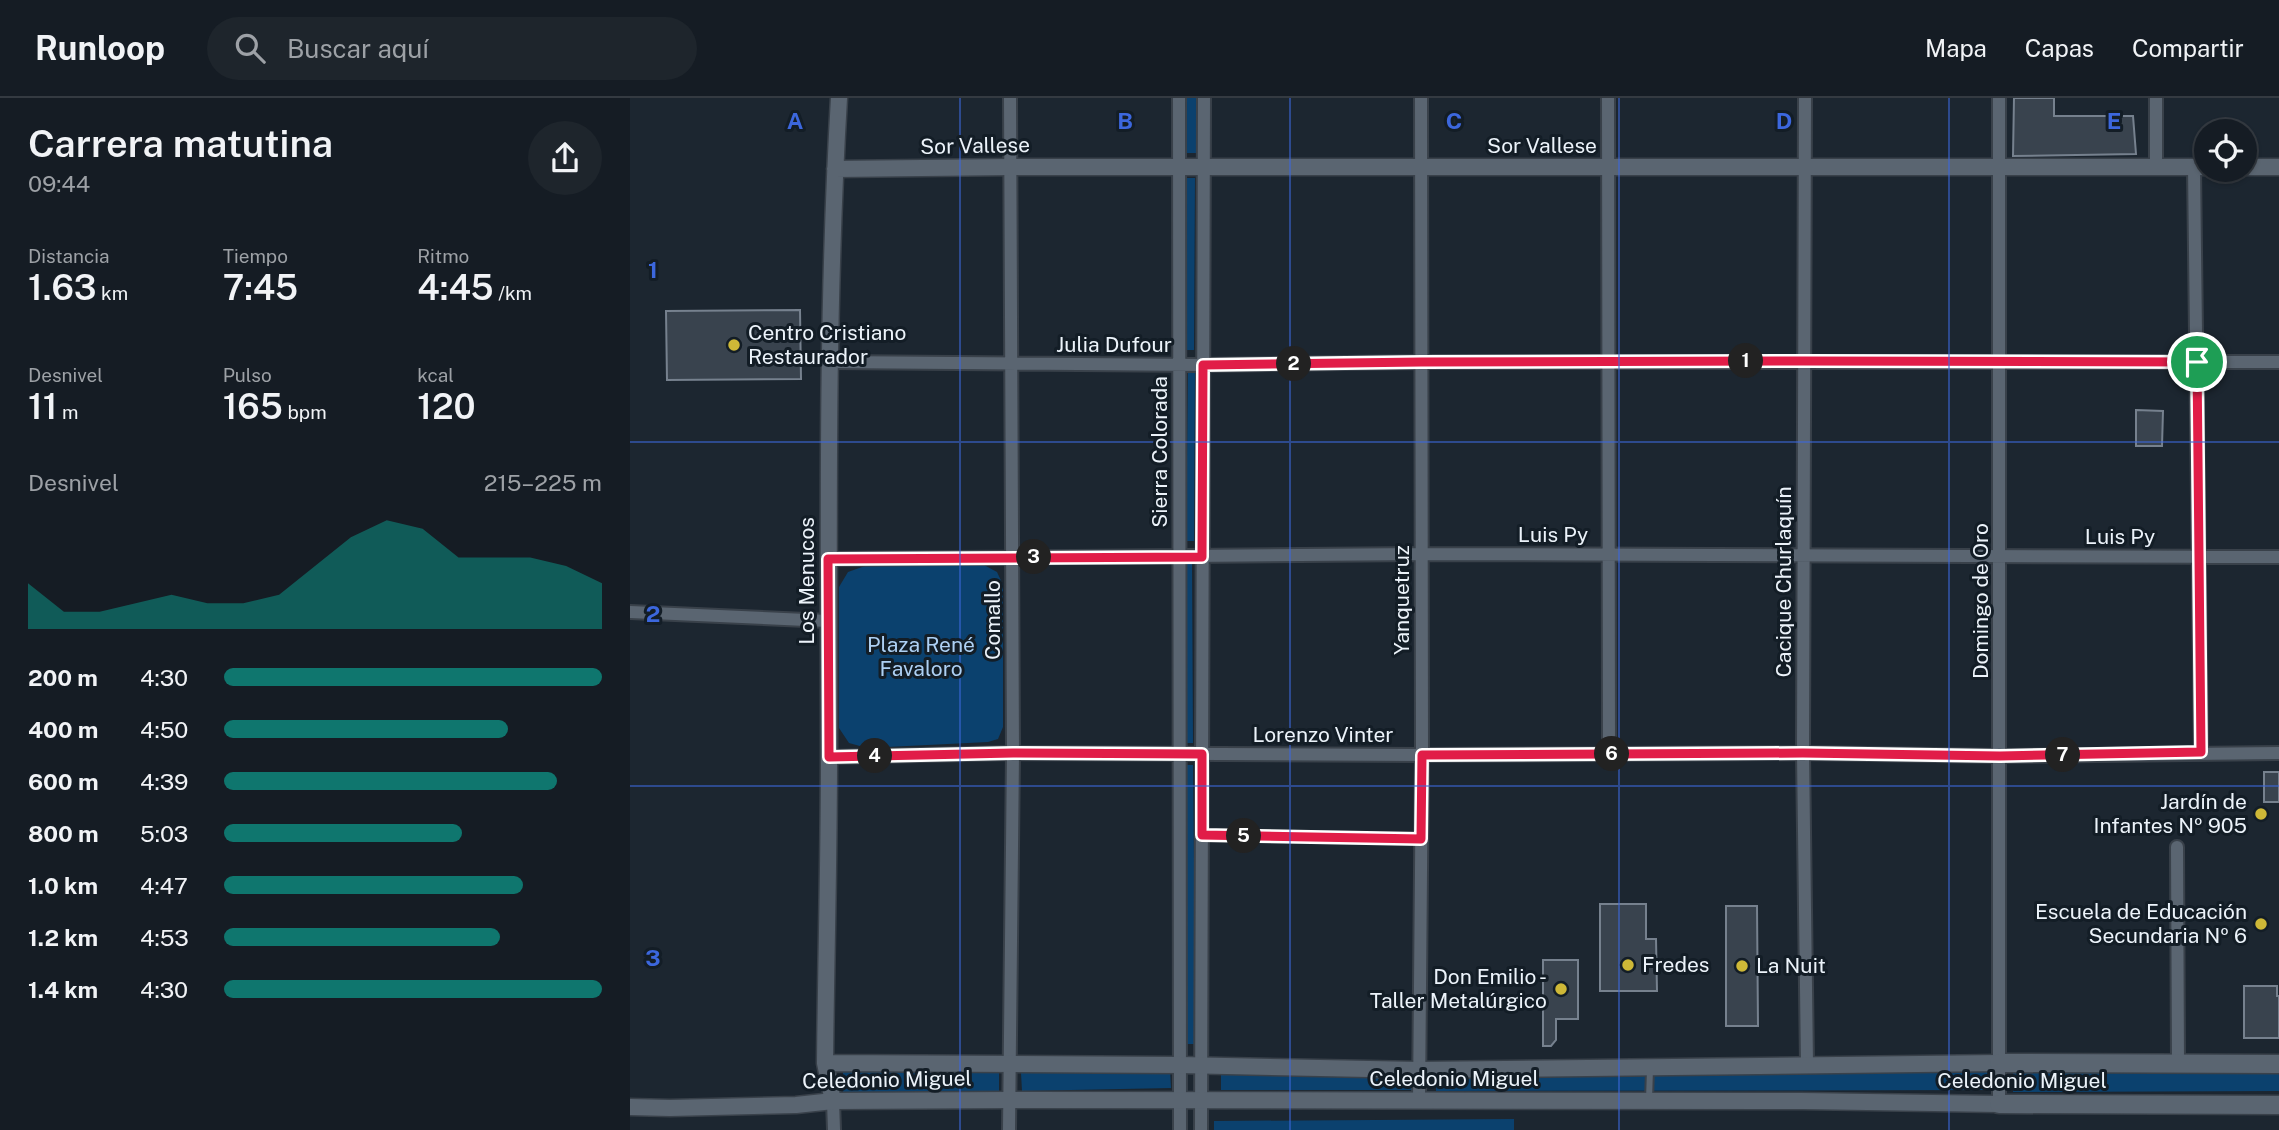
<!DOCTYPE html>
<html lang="es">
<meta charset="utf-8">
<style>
:root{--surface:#151c24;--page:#1e252c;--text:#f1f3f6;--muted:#9da1a6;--line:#343a41;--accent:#0f766e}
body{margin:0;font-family:"Public Sans",sans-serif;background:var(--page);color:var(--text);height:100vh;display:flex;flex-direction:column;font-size:26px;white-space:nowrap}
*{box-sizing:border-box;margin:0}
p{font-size:23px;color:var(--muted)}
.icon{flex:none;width:38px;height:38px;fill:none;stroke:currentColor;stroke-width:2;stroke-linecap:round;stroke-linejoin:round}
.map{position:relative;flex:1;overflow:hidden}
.panel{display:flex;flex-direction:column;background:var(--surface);width:630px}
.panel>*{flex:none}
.tools{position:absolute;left:1564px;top:21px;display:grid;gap:14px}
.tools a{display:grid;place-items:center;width:63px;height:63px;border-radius:50%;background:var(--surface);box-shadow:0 2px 5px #0004,0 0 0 2px var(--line);font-size:35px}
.pin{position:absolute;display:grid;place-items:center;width:60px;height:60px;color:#fff;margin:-30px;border:4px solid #fff;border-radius:50%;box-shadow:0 2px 7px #0007}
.km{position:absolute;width:35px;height:35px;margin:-18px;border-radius:50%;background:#222;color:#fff;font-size:19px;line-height:35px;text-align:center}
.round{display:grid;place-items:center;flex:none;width:74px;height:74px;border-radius:37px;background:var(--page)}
.headline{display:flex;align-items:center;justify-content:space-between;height:119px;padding:0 28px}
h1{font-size:38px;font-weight:600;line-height:52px}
.stats{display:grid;grid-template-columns:repeat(3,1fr);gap:10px;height:119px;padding:7px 28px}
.stats div{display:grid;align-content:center}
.stats b{font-size:35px;font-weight:600}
.stats small{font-size:19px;font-weight:400}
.stats p{font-size:19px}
.chart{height:196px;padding:14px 28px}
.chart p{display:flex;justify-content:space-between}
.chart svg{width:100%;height:126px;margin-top:7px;fill:var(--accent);opacity:.7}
ul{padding:0 28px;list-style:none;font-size:23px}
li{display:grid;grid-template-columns:112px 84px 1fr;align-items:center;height:52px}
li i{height:18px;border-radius:9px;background:var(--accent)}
header{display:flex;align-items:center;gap:42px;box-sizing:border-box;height:98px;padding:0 35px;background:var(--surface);border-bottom:2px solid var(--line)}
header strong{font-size:33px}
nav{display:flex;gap:38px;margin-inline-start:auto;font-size:24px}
.search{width:490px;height:63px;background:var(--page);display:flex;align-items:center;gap:18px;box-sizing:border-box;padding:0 24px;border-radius:38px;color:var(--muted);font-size:26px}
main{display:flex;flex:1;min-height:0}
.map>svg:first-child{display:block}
</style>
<header>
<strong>Runloop</strong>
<div class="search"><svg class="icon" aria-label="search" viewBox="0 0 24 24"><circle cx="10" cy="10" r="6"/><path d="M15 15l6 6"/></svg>Buscar aquí</div>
<nav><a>Mapa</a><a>Capas</a><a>Compartir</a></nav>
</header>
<main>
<section class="panel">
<div class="headline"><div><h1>Carrera matutina</h1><p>09:44</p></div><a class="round"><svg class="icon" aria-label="share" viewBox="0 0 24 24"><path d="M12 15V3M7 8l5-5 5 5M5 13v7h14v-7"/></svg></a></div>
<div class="stats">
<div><p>Distancia</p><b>1.63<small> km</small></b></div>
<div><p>Tiempo</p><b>7:45</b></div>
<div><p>Ritmo</p><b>4:45<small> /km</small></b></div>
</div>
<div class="stats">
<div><p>Desnivel</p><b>11<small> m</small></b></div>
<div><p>Pulso</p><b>165<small> bpm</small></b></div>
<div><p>kcal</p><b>120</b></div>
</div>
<div class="chart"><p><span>Desnivel</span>215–225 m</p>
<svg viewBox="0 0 160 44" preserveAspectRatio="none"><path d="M0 44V28L10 38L20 38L30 35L40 32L50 35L60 35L70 32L80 22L90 12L100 6L110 9L120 19L130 19L140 19L150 22L160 28V44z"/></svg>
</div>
<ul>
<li><b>200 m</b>4:30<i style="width:100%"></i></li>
<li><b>400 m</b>4:50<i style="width:75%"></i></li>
<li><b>600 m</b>4:39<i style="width:88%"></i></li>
<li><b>800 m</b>5:03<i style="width:63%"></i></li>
<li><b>1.0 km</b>4:47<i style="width:79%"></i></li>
<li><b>1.2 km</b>4:53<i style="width:73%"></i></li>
<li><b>1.4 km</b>4:30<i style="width:100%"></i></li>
</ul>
</section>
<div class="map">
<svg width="1649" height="1032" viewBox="0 0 1649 1032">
<rect width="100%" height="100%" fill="#1c2630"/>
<path fill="#0b416e" d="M 557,0 L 566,0 L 566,55 L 557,55 Z
M 557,80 L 565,80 L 564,252 L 556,252 Z
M 558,274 L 565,274 L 564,443 L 556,443 Z
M 555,466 L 562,466 L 563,645 L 555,645 Z
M 354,467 L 367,474 L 373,487 L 373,629 L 368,641 L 358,644 L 237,650 L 219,645 L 209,630 L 209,489 L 218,474 L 235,468 Z
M 554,667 L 563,667 L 566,946 L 557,946 Z
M 540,972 L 541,990 L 392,993 L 391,975 Z
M 213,974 L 369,974 L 369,994 L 213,994 Z
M 1358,974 L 1358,992 L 806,993 L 806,976 Z
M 591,975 L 783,975 L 783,992 L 591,992 Z
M 1649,975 L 1649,993 L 1383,994 L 1383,975 Z
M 884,1021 L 884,1032 L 584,1032 L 584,1023 Z"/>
<path fill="#39434e" stroke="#76818e" stroke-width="2" d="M 1384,0 L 1424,0 L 1424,18 L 1503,18 L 1506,56 L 1383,58 Z
M 170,212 L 171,281 L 37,282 L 36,213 Z
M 1506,312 L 1533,313 L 1532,348 L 1506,348 Z
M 1634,674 L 1649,674 L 1649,704 L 1634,704 Z
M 970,806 L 1016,806 L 1016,841 L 1026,841 L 1027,893 L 970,893 Z
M 1096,808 L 1127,808 L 1128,928 L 1096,928 Z
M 913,862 L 948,862 L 948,921 L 926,921 L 926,942 L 921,948 L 913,948 Z
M 1614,888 L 1647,888 L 1647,898 L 1649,898 L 1649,940 L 1614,940 Z"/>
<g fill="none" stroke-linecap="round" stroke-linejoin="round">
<g stroke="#39414a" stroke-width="10">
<path id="service" d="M 573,737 L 791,741
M 1019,1002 L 1020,971"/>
</g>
<g stroke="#39414a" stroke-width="16">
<path id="minor" d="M 549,0 L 550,1032
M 978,0 L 979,656
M 1175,0 L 1173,655 L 1177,967
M 1526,0 L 1526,69
M 1564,69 L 1571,654
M 201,264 L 573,267 L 791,264 L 1649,264
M 198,461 L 791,456 L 1649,459
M 0,514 L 198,523
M 199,659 L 383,655 L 792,657 L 1173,655 L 1370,658 L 1649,655
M 1547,749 L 1548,966
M 203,1003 L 204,1032
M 789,1003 L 792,657 L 791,0
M 1369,1006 L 1369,0
M 379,1032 L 383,655 L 380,0
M 571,1032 L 574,0"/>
</g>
<g stroke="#39414a" stroke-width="19">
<path id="tertiary" d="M 1615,69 L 1649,69
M 205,71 L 380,69 L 1577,69
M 195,965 L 550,967 L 789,972 L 1369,965
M 203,1003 L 195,965 C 196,863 199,760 199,658 C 199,439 196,219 209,0
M 0,1009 L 40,1010 L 166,1007 L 203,1003 L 379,1002 L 1172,1003 L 1369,1006"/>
</g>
<g stroke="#39414a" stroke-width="21">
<path id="secondary" d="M 1369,965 L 1649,966
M 1369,1006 L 1649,1007"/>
</g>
<use href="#service" stroke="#5a6571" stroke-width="6"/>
<use href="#minor" stroke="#5a6571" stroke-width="12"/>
<use href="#tertiary" stroke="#5a6571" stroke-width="16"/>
<use href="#secondary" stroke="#5a6571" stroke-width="18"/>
</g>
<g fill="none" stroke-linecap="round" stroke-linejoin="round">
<g stroke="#fff" stroke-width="14">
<path id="route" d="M 1174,263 L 1567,264 L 1571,654 L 1370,658 L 1173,655 L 792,657 L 791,741 L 572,737 L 572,656 L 383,655 L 199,659 L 198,461 L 572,459 L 573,267 L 791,264 Z"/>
</g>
<use href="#route" stroke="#e11d48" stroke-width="9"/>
</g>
<path fill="none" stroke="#3c67dd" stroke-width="2" stroke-opacity="0.55" d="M 330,0 L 330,1032M 660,0 L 660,1032M 989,0 L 989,1032M 1319,0 L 1319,1032M 0,344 L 1649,344M 0,688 L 1649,688"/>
<g fill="#ceb837" stroke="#131d26" stroke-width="2.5">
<circle cx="104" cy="247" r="7"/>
<circle cx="1631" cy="716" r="7"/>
<circle cx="1631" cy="826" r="7"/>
<circle cx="998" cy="867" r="7"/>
<circle cx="1112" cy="868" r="7"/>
<circle cx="931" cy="891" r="7"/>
</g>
<g text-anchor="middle" stroke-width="6" stroke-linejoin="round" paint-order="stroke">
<g font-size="21" fill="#ecf3fa" stroke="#131d26">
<text transform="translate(345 48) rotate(-1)" y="7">Sor Vallese</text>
<text x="912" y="55">Sor Vallese</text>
<text x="484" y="254">Julia Dufour</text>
<text transform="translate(530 354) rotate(-90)" y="7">Sierra Colorada</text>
<text x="923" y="444">Luis Py</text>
<text x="1490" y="446">Luis Py</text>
<text transform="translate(177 483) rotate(-90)" y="7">Los Menucos</text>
<text transform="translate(1154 484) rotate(-90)" y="7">Cacique Churlaquín</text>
<text transform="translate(772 502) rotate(-90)" y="7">Yanquetruz</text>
<text transform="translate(1351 503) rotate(-90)" y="7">Domingo de Oro</text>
<text transform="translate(363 522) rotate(-90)" y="7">Comallo</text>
<text x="693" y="644">Lorenzo Vinter</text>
<text x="824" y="988">Celedonio Miguel</text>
<text transform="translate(257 982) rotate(-1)" y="7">Celedonio Miguel</text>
<text x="1392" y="990">Celedonio Miguel</text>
</g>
<g font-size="21" fill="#ecf3fa" stroke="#131d26" text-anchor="start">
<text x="118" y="242">Centro Cristiano<tspan x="118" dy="24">Restaurador</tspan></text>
<text x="1617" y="711" text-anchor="end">Jardín de<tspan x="1617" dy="24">Infantes Nº 905</tspan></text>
<text x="1617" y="821" text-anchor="end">Escuela de Educación<tspan x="1617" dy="24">Secundaria Nº 6</tspan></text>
<text x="1012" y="874">Fredes</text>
<text x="1126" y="875">La Nuit</text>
<text x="917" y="886" text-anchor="end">Don Emilio -<tspan x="917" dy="24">Taller Metalúrgico</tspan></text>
</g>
<g font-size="21" fill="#add0f4" stroke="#131d26">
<text x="291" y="554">Plaza René<tspan x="291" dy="24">Favaloro</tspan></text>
</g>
</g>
<g font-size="23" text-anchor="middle" font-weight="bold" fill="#3c67dd" stroke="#131d26" stroke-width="6" stroke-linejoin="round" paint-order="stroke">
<text x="165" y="31">A</text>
<text x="495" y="31">B</text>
<text x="824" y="31">C</text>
<text x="1154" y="31">D</text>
<text x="1484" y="31">E</text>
<text x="23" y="180">1</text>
<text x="23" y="524">2</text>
<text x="23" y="868">3</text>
</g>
</svg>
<div class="tools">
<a><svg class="icon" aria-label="locate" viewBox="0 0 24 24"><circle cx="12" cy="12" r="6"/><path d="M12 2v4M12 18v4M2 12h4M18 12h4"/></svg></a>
</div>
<div class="pin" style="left:1567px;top:264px;background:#1e9e55"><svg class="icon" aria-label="arrive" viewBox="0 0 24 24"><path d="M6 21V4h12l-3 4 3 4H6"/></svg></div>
<b class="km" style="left:1116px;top:263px">1</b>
<b class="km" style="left:664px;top:266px">2</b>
<b class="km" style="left:404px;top:459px">3</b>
<b class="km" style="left:245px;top:658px">4</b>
<b class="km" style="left:614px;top:738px">5</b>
<b class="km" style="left:982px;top:656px">6</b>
<b class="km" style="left:1433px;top:657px">7</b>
</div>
</main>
